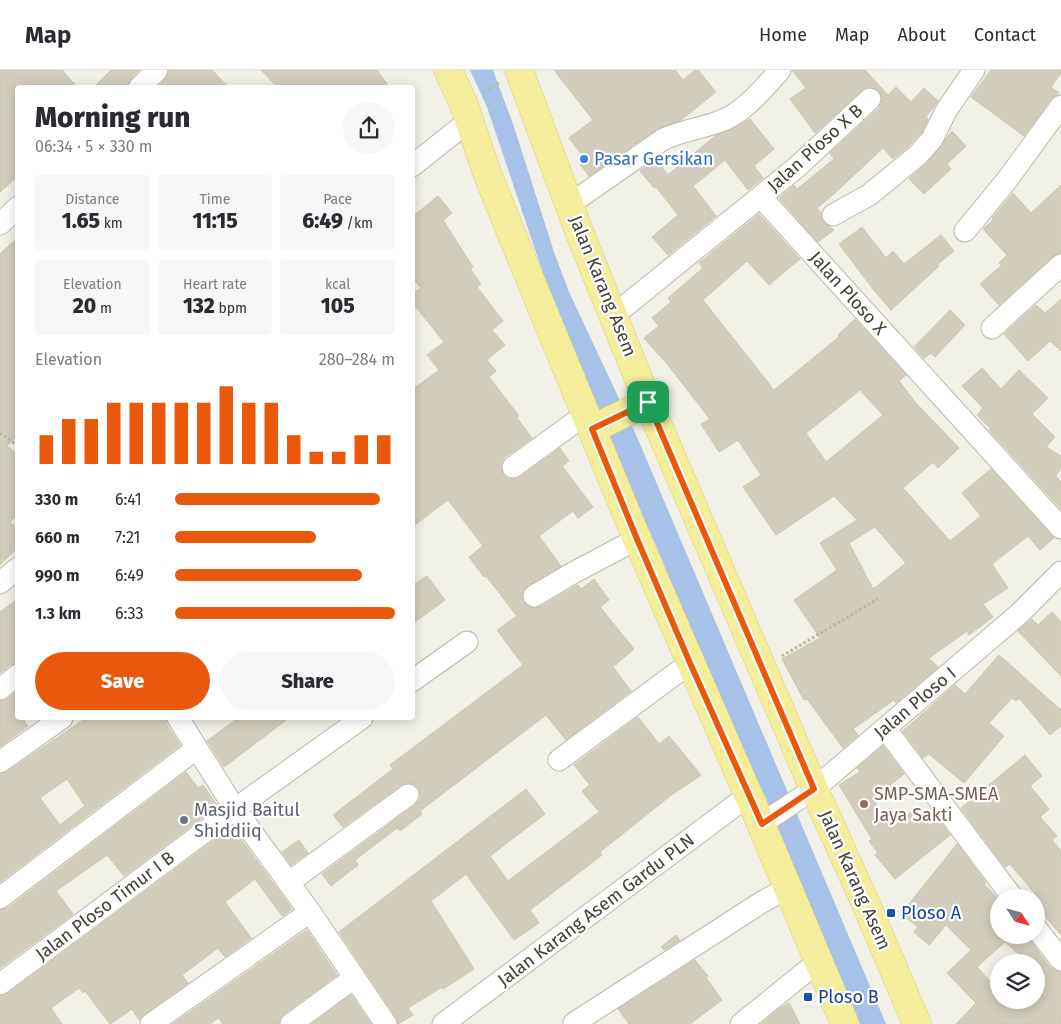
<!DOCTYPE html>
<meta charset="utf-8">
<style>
:root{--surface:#fff;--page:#f7f7f7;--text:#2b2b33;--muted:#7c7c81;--line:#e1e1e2;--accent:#ea580c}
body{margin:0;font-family:"Fira Sans",sans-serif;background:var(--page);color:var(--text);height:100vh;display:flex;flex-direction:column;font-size:19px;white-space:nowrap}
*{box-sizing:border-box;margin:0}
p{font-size:16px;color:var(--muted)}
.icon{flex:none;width:28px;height:28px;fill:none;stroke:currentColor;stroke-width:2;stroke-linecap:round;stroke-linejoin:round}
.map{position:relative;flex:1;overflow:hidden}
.drawer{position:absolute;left:15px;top:15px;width:400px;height:635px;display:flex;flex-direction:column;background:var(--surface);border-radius:5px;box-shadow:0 2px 12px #0003}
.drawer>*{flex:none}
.needle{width:32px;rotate:126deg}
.tools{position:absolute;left:990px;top:819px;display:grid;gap:10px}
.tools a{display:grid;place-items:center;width:55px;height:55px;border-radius:50%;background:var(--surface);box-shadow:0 2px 12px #0003;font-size:25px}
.pin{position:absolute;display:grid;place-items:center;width:42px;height:42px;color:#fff;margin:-21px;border-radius:10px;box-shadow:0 2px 8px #0006}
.round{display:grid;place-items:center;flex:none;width:52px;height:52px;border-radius:26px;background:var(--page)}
.headline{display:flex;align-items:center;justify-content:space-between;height:85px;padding:0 20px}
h1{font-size:28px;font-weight:800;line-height:38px}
.metrics{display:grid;grid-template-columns:repeat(3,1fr);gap:8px;height:85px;padding:5px 20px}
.metrics div{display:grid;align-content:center;border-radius:5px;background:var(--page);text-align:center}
.metrics b{font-size:21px;font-weight:800}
.metrics small{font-size:14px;font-weight:400}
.metrics p{font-size:14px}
.chart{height:140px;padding:10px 20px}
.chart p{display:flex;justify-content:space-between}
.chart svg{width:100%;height:90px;margin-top:5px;stroke:var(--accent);stroke-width:6}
.cta{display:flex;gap:10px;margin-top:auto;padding:10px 20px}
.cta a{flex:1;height:58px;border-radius:30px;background:var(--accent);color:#fff;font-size:20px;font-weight:800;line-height:58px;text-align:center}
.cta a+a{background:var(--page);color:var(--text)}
ul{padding:0 20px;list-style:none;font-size:16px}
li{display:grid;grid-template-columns:80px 60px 1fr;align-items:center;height:38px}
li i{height:12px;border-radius:6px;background:var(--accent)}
header{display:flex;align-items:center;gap:30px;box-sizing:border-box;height:70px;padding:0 25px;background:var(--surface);border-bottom:1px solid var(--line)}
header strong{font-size:24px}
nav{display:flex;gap:28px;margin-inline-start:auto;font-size:18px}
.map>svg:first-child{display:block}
</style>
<header>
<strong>Map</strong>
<nav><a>Home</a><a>Map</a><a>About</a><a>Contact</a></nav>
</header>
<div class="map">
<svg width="1061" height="954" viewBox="0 0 1061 954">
<rect width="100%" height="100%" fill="#f1f0e6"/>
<path fill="#a8c1e8" d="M 470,0 L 493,0 L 513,54 L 554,182 L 569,222 L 637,367 L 886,954 L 860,954 L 801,819 L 775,754 L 766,728 L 735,668 L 661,487 L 610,372 L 545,209 L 487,37 Z"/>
<path fill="#d2cdbc" stroke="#ccc6b0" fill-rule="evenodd" d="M 0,0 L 62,0 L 78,18 L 18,18 L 18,106 L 0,122 Z
M 111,0 L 139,0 L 130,10 L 127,18 L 93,18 Z
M 169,0 L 212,0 L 229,18 L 157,18 L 166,8 Z
M 261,0 L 377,0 L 390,18 L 278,18 Z
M 554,0 L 675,0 L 683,10 L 695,0 L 698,0 L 716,22 L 681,50 L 655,60 L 589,106 L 580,94 L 586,90 L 569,68 L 593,50 Z
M 792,0 L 865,0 L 888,25 L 896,17 L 911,32 L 924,18 L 938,31 L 926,47 L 928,49 L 922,62 L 909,76 L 893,89 L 883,78 L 835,123 L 817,138 L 821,143 L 822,151 L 834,160 L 818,172 L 779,128 L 794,115 L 797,119 L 834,89 L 830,83 L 879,38 L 882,33 L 882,27 L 879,21 L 874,17 L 868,17 L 862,20 L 815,63 L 790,29 L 806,18 Z
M 991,0 L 1061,0 L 1061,3 L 1051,17 L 1059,23 L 1051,29 L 1024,66 L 971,27 Z
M 750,49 L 774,79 L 754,96 L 763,108 L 748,120 L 725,90 L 693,116 L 716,146 L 668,185 L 652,167 L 678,145 L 656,117 L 654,118 L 640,101 L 656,90 L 668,105 L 715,66 L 733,59 Z
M 952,61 L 966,76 L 947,94 L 951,99 L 924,124 L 909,109 L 927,93 Z
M 1061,115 L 1061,183 L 1053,186 L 999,235 L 980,214 L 1002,195 L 999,193 L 1007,185 L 983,159 L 993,150 L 992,148 L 1013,123 L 1031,143 Z
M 438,126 L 452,143 L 443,150 L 473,197 L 470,199 L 481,214 L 477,217 L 503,251 L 492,260 L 505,275 L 487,290 L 496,301 L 489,307 L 519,346 L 517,348 L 532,368 L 505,387 L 501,392 L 501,398 L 503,404 L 508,409 L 514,409 L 520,407 L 560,378 L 569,391 L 562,396 L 593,437 L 578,448 L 573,441 L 539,466 L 561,496 L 527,516 L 523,520 L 522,527 L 523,532 L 528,537 L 535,538 L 540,537 L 576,516 L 578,515 L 581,519 L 594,509 L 609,530 L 600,537 L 634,579 L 613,597 L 631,621 L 566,670 L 546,645 L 420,741 L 422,744 L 400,761 L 397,758 L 355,790 L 358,795 L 331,816 L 322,804 L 415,735 L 420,730 L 420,723 L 418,717 L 413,714 L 407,713 L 401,715 L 343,757 L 333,745 L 393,699 L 390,695 L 523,595 L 497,560 L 517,546 L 486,506 L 484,507 L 469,487 L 483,476 L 448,430 L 412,457 L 412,320 L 439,300 L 427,285 L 444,272 L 412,232 L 412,224 L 421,218 L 412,207 L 412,147 Z
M 759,144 L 800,189 L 769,215 L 747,191 L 703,230 L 774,320 L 839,267 L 838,265 L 855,249 L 906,305 L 899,311 L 915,332 L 959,378 L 938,398 L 933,392 L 903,418 L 950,471 L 981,446 L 962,423 L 991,399 L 1054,468 L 1040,480 L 1028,466 L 992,494 L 1008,518 L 983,534 L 993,547 L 969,565 L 967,561 L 929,588 L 938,597 L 896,633 L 894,630 L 853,659 L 858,665 L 843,678 L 807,629 L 804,630 L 782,589 L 820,568 L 794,530 L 837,500 L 820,473 L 857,450 L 834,426 L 776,465 L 743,417 L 761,405 L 738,370 L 719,382 L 701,354 L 710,349 L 668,295 L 644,268 L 659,256 L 652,248 L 671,232 L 668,228 L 703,198 L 699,193 ZM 860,320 L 883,345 L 826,392 L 806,363 ZM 875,457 L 906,493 L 873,519 L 849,473 Z
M 862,157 L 886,188 L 893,181 L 904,194 L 941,165 L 954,181 L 938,194 L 938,197 L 891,240 L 873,219 L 839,174 Z
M 18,167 L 18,364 L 7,376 L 18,385 L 18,444 L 10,452 L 18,459 L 18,477 L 0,495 L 0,184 Z
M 1061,229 L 1061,281 L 1050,271 L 1028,291 L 1004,264 L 1036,235 L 1045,243 Z
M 950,240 L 965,255 L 935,287 L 931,283 L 924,288 L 914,277 Z
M 982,298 L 1001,319 L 1019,300 L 1048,328 L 1032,344 L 1055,367 L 1046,377 L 1061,386 L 1061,397 L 1056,406 L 1061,412 L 1061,439 L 989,360 L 991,359 L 977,345 L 983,338 L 962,316 Z
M 427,506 L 445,530 L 412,554 L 412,516 Z
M 18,529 L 18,593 L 10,595 L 0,603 L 0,542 Z
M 1052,542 L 1061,552 L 1061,606 L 1018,561 L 1032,549 L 1038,555 Z
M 999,585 L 1061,640 L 1061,656 L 1050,665 L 1019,628 L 1016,631 L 1012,628 L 989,653 L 1004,666 L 964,713 L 929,684 L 923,688 L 903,661 L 955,615 L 965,624 Z
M 18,621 L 18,648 L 22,648 L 28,656 L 0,677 L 0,631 L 7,629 Z
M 638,647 L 659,674 L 669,666 L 701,705 L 670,726 L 600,782 L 602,785 L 530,840 L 539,853 L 514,870 L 466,804 L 431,831 L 474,899 L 443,919 L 442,917 L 408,938 L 413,945 L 398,954 L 396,947 L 339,862 L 526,719 L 545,744 L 490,786 L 508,811 L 599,742 L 582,721 L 590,715 L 574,695 Z
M 86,648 L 166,648 L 167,655 L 180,675 L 0,812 L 0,704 L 7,702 ZM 67,709 L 85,736 L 60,755 L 40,728 Z
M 238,648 L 289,648 L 224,697 L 207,671 Z
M 883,676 L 904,704 L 873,729 L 891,759 L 916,738 L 930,756 L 937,748 L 950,765 L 895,809 L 875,785 L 878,783 L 869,771 L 872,769 L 839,715 L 860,702 L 857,698 Z
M 1025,685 L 1042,706 L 1030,716 L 1049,739 L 1040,747 L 1057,766 L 1052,770 L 1061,781 L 1061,865 L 1037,837 L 1042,832 L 1010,794 L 1005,797 L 961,738 Z
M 186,702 L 198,718 L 203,715 L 218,736 L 124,806 L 107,785 L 56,821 L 73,844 L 0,898 L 0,840 L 8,838 Z
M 232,757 L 292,839 L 282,846 L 255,809 L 225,832 L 251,868 L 225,887 L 218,878 L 182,905 L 188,913 L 144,944 L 139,950 L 132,939 L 110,954 L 85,921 L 83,923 L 79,918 L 51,938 L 62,954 L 0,954 L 0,926 L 7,924 Z
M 299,770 L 308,783 L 291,795 L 282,782 Z
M 957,774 L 986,813 L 984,814 L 999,830 L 999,865 L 1026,865 L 1051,898 L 1056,901 L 1061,902 L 1061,954 L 956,954 L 976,933 L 947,903 L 971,880 L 946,855 L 929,875 L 914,862 L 918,857 L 901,844 ZM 1005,872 L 1028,892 L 1036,892 L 1036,930 L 999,930 L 999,921 L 977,897 Z
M 307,860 L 337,905 L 284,944 L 280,949 L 279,954 L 223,954 L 218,948 L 210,954 L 173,954 Z
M 676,865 L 680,870 L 664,880 L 661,877 Z
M 695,890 L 708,906 L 706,908 L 722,930 L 690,954 L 629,954 L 618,939 Z
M 351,925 L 371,954 L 312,954 Z
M 789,933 L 800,954 L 761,954 L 780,938 Z"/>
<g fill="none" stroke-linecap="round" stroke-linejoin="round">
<g stroke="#bcb9a9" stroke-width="23">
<path id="minor" d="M 139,18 L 157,0
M 412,96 L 470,50
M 761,127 L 1061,458
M 570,134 L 662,70 C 680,61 699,59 718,52 C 743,44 763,19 780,0
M 833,145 L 869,125 L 918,85 L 932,69 L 946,41 L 974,0
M 0,154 L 18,137
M 965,161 L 1007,110 L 1061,36
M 614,245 L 797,97 L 870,29
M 992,258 L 1061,195
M 513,397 L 586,344
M 0,513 L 18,498
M 534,526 L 571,504 L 637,469
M 412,611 L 467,572
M 0,619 L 18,605
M 178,648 L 235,739 L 310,842 L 386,954
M 885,658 L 1013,828
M 559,690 L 690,593
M 0,692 L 62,648
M 761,754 L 814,719 L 1019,544 L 1061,502
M 288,813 L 408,725
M 0,828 L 197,678
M 1036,858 L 1061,890
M 0,914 L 235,739 L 362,648
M 574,953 L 762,832 L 788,818
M 151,954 L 310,842
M 291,954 L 354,908
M 443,954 L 749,725
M 741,954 L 819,891"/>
</g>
<g stroke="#d7cd6e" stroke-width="29">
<path id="major" d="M 448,0 L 464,35 L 487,103 L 514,170 L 637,469 L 761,754 L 845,954
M 519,0 L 580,164 L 648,332 L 814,719 L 865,832 L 917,954
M 592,359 L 648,332"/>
</g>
<path stroke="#bcb79c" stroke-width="3" stroke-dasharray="2.5 2.5" stroke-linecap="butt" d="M 484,22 L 500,12
M 0,363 L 18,376
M 782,586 L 878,529"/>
<use href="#minor" stroke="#fff" stroke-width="21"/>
<use href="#major" stroke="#f4ed9c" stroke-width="28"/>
</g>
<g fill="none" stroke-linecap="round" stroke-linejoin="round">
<g stroke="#fff" stroke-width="10">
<path id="route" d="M 648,332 L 814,719 L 762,754 L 690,593 L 637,469 L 592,359 Z"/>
</g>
<use href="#route" stroke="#ea580c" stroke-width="6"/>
</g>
<circle fill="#3f7fe0" stroke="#fff" stroke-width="2" cx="584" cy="89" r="5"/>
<circle fill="#8d6e63" stroke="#fff" stroke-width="2" cx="864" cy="734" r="5"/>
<circle fill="#6b7280" stroke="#fff" stroke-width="2" cx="184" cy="750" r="5"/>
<g fill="#1a4fb4" stroke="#fff" stroke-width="2">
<rect x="886" y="838" width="10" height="10" rx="2.5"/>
<rect x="803" y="922" width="10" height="10" rx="2.5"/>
</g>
<g text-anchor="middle" stroke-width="4.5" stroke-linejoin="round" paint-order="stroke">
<g font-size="18" fill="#434136" stroke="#fff">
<text transform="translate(815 78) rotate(-42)" y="6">Jalan Ploso X B</text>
<text transform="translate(603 216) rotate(68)" y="6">Jalan Karang Asem</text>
<text transform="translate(848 223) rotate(48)" y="6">Jalan Ploso X</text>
<text transform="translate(915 633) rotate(-40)" y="6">Jalan Ploso I</text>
<text transform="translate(855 810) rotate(66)" y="6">Jalan Karang Asem</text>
<text transform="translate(105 836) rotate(-37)" y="6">Jalan Ploso Timur I B</text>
<text transform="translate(596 840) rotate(-37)" y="6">Jalan Karang Asem Gardu PLN</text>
</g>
<g font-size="18" fill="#366cbe" stroke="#fff" text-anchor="start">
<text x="594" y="95">Pasar Gersikan</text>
</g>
<g font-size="18" fill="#785e54" stroke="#fff" text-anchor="start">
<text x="874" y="730">SMP-SMA-SMEA<tspan x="874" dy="21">Jaya Sakti</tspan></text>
</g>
<g font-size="18" fill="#5b616d" stroke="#fff" text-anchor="start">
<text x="194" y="746">Masjid Baitul<tspan x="194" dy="21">Shiddiiq</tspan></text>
</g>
<g font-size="18" fill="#164399" stroke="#fff" text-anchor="start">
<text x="901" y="849">Ploso A</text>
<text x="818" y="933">Ploso B</text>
</g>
</g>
</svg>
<div class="tools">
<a><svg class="needle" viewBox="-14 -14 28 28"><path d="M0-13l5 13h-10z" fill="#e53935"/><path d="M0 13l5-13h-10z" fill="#7c7c81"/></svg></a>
<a><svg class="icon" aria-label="layers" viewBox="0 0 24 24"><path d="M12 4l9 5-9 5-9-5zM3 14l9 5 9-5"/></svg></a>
</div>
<div class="pin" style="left:648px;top:332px;background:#1e9e55"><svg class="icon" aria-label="arrive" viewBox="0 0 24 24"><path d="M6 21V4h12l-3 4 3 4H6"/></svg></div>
<section class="drawer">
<div class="headline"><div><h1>Morning run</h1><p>06:34 · 5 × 330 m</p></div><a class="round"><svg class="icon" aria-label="share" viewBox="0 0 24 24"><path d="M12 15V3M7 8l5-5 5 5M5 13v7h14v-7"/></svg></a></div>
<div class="metrics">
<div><p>Distance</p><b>1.65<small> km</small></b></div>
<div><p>Time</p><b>11:15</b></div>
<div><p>Pace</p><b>6:49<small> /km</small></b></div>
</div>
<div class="metrics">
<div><p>Elevation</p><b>20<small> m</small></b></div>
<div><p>Heart rate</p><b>132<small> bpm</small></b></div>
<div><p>kcal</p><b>105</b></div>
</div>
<div class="chart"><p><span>Elevation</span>280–284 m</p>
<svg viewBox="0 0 160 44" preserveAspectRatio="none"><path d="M5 44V30M15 44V22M25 44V22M35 44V14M45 44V14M55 44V14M65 44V14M75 44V14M85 44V6M95 44V14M105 44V14M115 44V30M125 44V38M135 44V38M145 44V30M155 44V30"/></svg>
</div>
<ul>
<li><b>330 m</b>6:41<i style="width:93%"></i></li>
<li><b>660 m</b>7:21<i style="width:64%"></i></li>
<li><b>990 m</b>6:49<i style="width:85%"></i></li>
<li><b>1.3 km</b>6:33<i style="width:100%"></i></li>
</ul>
<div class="cta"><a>Save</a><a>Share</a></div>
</section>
</div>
